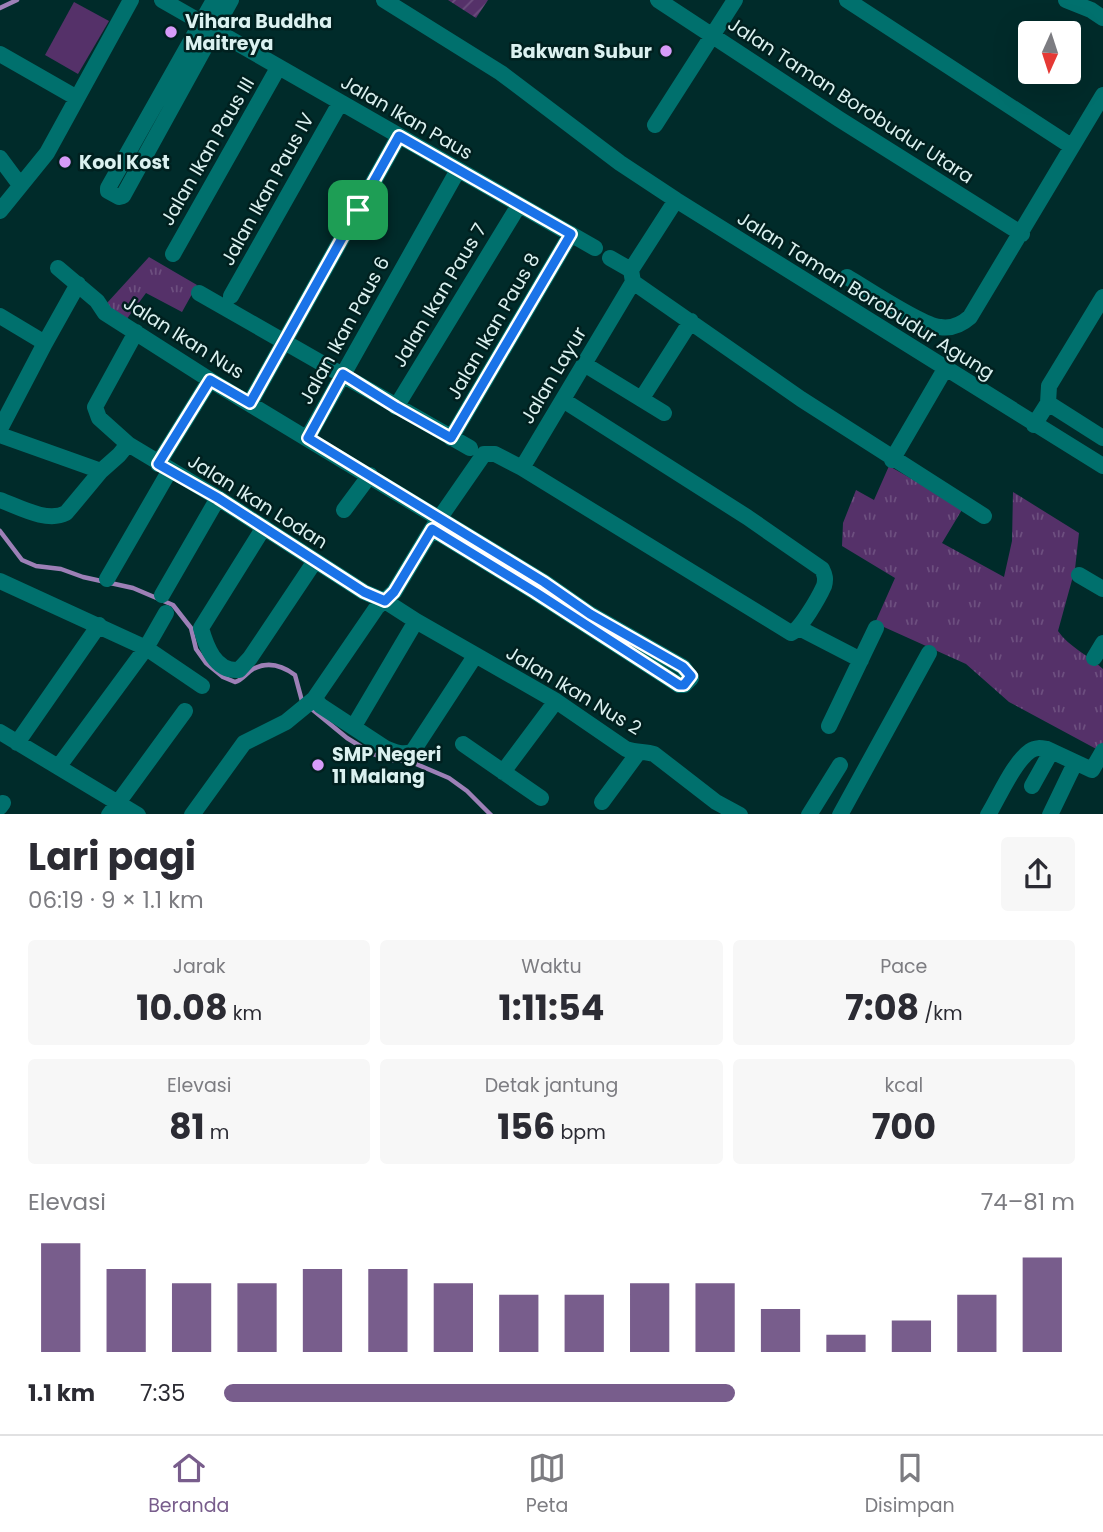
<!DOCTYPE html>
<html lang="id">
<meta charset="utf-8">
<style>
:root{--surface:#fff;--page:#f7f7f7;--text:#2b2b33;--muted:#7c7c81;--line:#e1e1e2;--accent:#785d8c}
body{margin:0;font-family:Poppins,sans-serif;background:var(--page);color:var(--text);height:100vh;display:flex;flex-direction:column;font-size:26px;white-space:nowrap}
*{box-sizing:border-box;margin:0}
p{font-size:23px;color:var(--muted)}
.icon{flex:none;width:38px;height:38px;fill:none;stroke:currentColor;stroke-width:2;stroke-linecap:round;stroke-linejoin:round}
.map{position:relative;height:814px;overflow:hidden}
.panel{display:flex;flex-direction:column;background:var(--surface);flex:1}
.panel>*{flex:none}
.needle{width:46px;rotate:183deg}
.controls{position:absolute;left:1018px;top:21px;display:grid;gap:14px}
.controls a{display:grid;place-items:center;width:63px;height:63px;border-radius:7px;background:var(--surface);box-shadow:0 7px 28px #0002;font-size:35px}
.pin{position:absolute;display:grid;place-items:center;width:60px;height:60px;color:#fff;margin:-30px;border-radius:14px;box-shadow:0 4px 10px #0006}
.round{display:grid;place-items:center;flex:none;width:74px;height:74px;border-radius:7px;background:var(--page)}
.summary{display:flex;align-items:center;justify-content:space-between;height:119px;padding:0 28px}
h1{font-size:38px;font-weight:700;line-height:52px}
.figures{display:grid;grid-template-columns:repeat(3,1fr);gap:10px;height:119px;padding:7px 28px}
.figures div{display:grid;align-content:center;border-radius:7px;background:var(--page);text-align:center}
.figures b{font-size:35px;font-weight:700}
.figures small{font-size:19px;font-weight:400}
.figures p{font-size:19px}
.chart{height:196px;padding:14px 28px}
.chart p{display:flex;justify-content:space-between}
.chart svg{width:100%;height:126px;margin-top:7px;stroke:var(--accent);stroke-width:6}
ul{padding:0 28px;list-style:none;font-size:23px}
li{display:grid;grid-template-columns:112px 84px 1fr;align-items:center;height:52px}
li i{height:18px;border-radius:9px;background:var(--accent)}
.menu{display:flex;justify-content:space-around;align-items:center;height:98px;border-top:2px solid var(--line);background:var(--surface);font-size:19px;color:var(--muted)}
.menu a{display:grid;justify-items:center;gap:4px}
.menu .on{color:var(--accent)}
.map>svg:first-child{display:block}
</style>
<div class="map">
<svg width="1103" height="815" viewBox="0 0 1103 815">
<defs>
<pattern id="grass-tufts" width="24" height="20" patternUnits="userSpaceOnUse" patternTransform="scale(1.75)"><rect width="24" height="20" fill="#553169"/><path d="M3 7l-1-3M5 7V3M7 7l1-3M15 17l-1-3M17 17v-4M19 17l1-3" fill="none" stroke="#6d4f7f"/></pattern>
<pattern id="garden-furrows" width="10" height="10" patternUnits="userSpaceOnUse" patternTransform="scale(1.75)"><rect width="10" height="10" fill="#553169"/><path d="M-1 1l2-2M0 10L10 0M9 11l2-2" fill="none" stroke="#6d4f7f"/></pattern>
</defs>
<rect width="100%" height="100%" fill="#002b2a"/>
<path fill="url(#grass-tufts)" d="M 149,257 L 197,285 L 182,312 L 146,293 L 126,320 L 109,309 L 107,303 Z
M 889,466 L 963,508 L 942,543 L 1004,577 L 1012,541 L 1013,492 L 1079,533 L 1075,569 L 1058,631 C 1069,647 1088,655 1103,669 L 1103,747 L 1100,751 L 1009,702 L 966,664 L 875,623 L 895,578 L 842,546 L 843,523 L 856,490 L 874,500 Z"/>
<path fill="url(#garden-furrows)" d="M 448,0 L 488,0 L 476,18 Z"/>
<path fill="#553169" d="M 74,2 L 109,21 L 78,74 L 45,55 Z"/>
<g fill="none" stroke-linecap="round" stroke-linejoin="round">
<path stroke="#9d80b7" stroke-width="4.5" d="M 0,8 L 17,0
M 0,531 L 22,560 L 36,566 L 61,569 L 83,577 L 133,588 L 173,605 L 191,628 L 196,649 L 206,663 L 223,677 L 235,682 C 243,680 246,673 253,669 C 268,661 283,666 295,675 L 302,701 L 347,738 L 373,754 L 389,760 L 409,761 L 449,778 L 467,791 L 491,815"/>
<path stroke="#00706d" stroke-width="16" d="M 162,0 L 595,248
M 214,0 L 108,188 L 108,191 L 119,197 L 123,196 L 231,0
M 384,0 L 501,73 L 620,163 L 676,200 L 1103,466
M 658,0 L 839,119 L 1022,234
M 847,0 L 1071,146
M 1066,0 L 1091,10 L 1103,18
M 0,54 L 77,98
M 655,125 L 735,0
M 0,158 L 20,185
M 0,211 L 47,153 L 131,0
M 173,254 L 278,68
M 610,258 L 631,270
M 58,268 L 97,301 L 105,313 L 210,380 L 544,582 L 590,614 L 683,667 L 691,678 L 684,685 L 679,685 L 535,592 L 432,529
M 847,277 C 866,288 922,326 940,327 C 952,329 961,325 970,317 L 1103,95
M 633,282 L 801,399 L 984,516
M 199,293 L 470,448
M 231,296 L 340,103
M 0,316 L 45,343 L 0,429
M 45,343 L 78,284
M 584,364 L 664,413
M 642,398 L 691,321
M 250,403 L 399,136
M 1048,403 L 1103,438
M 396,407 L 519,205
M 1034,425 L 1048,403 L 1049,386 L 1103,297
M 0,435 L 101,471 L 119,455 L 128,444 L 218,498 L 364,592 L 385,601 L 416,621 L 556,701 L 626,749 C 637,753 645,751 654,754 L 716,802 L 740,815
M 308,437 L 458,170
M 451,438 L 571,234
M 128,444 L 99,418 L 95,407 L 136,332
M 892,460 L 945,369
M 158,464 L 210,380
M 522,468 L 791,633 C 801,629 819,597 824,586 C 826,579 825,575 822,569 L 747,517 L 563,400
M 0,500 C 19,507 47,523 66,513 L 101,471
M 344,510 L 370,475
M 264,527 L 201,628 C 206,646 215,672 239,670 L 250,658 L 315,561
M 1079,575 L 1103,589
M 107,579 L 170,470
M 0,581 L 146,648 L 202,686
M 162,595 L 218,498
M 799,628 L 861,660
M 1094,658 L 1103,643
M 314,699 L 321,706 L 385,748 C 394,752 404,756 413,751 L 475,656
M 354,726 L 416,621
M 829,726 L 876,628
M 0,732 L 138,815
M 17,743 L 99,625
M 463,744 L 541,798
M 59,766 L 146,648 L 166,613
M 503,772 L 556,701
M 1032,786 L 1051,752
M 602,802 L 638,753
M 0,807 L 3,803
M 109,815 L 185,711
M 192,815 L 244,743 L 286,722 L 314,699 L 377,607 L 394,592 L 432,529 L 484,454 L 495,454 L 522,468 L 633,282 L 631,270 L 676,200
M 809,815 L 840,765
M 840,815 L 929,653
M 988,815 C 999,797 1014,762 1030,751 C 1036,747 1041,748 1047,749 L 1092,770 L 1103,751
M 1050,815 L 1075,763"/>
</g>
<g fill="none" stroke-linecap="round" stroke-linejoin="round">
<g stroke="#fff" stroke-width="14">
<path id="route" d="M 399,136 L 571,234 L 451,438 L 396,407 L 343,374 L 308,438 L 544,582 L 590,614 L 683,667 L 691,676 L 684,685 L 679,685 L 535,592 L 432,529 L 394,592 L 385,601 L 364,592 L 218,498 L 158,464 L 210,380 L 250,403 Z"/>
</g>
<use href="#route" stroke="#1a73e8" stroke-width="9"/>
</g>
<g fill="#d79bf9" stroke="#00201f" stroke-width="2.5">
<circle cx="171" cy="32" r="7"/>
<circle cx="666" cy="51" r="7"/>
<circle cx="65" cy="162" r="7"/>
<circle cx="318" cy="765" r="7"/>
</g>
<g text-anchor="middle" stroke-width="5" stroke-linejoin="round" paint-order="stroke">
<g font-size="19" font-weight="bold" fill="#dbf1f0" stroke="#00201f" text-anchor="start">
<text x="185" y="28">Vihara Buddha<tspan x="185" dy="22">Maitreya</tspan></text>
<text x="652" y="58" text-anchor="end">Bakwan Subur</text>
<text x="79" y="169">Kool Kost</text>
<text x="332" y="761">SMP Negeri<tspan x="332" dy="22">11 Malang</tspan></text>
</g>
<g font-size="19" fill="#dbf1f0" stroke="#00201f">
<text transform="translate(851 100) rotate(33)" y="7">Jalan Taman Borobudur Utara</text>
<text transform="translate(407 117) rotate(30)" y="7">Jalan Ikan Paus</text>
<text transform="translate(207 151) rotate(-60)" y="7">Jalan Ikan Paus III</text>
<text transform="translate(267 189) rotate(-61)" y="7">Jalan Ikan Paus IV</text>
<text transform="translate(439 295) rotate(-59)" y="7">Jalan Ikan Paus 7</text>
<text transform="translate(866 295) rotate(32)" y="7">Jalan Taman Borobudur Agung</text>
<text transform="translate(493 326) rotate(-60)" y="7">Jalan Ikan Paus 8</text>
<text transform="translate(344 330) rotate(-61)" y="7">Jalan Ikan Paus 6</text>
<text transform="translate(184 337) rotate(32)" y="7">Jalan Ikan Nus</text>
<text transform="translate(553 375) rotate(-59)" y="7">Jalan Layur</text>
<text transform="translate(258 501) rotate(32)" y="7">Jalan Ikan Lodan</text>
<text transform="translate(574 690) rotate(31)" y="7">Jalan Ikan Nus 2</text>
</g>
</g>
</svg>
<div class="controls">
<a><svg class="needle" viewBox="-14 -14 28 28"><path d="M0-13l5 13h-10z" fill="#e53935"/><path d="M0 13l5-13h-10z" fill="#7c7c81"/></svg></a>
</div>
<div class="pin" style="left:358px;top:210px;background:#1e9e55"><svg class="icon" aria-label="arrive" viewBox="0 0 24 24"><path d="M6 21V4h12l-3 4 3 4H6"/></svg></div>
</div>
<section class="panel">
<div class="summary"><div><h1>Lari pagi</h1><p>06:19 · 9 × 1.1 km</p></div><a class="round"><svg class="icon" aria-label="share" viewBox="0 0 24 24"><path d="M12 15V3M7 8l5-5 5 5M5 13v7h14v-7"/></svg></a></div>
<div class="figures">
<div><p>Jarak</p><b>10.08<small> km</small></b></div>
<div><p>Waktu</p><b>1:11:54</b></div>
<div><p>Pace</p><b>7:08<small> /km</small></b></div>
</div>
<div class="figures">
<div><p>Elevasi</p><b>81<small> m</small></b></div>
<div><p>Detak jantung</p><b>156<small> bpm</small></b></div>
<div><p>kcal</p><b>700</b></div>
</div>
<div class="chart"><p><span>Elevasi</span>74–81 m</p>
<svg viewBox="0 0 160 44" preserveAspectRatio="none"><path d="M5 44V6M15 44V15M25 44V20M35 44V20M45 44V15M55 44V15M65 44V20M75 44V24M85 44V24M95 44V20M105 44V20M115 44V29M125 44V38M135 44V33M145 44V24M155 44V11"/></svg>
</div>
<ul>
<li><b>1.1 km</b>7:35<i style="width:60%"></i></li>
</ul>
</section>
<nav class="menu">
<a class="on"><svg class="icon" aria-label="home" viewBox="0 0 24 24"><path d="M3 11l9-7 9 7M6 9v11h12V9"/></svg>Beranda</a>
<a><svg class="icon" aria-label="map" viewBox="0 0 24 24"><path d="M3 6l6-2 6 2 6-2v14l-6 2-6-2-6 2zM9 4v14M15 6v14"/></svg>Peta</a>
<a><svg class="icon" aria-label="saved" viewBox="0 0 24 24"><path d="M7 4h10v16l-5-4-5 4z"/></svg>Disimpan</a>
</nav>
